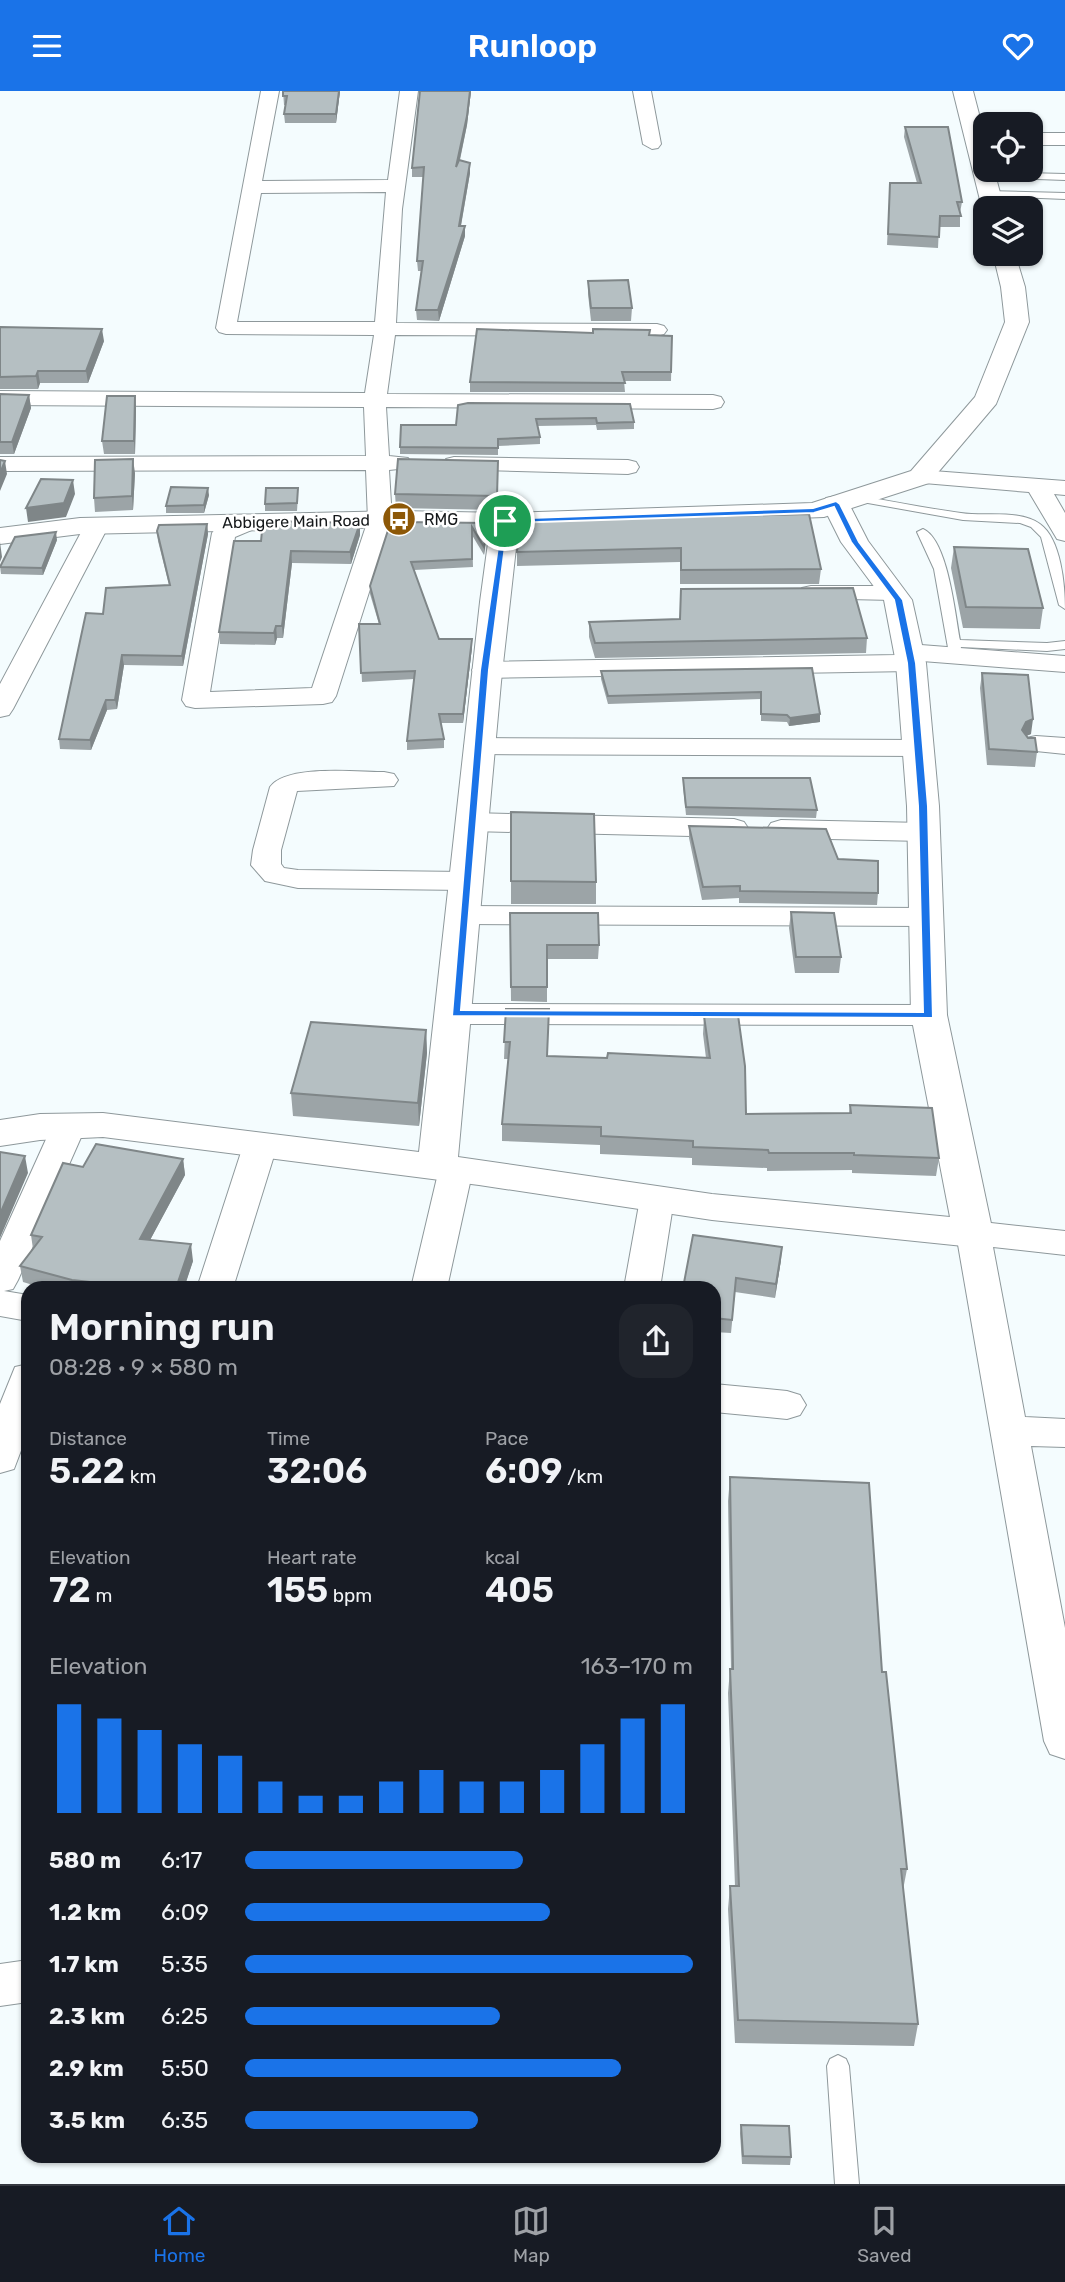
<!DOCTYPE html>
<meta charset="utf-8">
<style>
:root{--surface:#171b24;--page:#20242c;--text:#f1f3f6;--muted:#9ea1a6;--line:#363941;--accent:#1a73e8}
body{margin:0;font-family:Rubik,sans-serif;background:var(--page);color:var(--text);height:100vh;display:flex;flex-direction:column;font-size:26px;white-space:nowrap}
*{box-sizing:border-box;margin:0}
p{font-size:23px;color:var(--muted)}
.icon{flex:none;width:38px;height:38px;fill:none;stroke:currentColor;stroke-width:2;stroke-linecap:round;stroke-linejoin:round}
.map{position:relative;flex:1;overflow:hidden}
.sheet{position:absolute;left:21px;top:1190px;width:700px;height:882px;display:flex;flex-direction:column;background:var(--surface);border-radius:21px;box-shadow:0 2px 5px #0004}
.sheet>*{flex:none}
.fabs{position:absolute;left:973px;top:21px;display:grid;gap:14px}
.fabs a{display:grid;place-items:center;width:70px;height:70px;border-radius:14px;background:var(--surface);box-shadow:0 2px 5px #0004;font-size:35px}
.pin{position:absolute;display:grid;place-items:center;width:60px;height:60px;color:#fff;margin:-30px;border:4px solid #fff;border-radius:50%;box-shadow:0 2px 7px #0007}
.round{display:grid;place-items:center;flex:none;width:74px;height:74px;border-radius:21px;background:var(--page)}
.head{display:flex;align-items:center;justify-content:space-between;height:119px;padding:0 28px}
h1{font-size:38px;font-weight:600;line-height:52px}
.figures{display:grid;grid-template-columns:repeat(3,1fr);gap:10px;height:119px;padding:7px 28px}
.figures div{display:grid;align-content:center}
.figures b{font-size:35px;font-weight:600}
.figures small{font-size:19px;font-weight:400}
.figures p{font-size:19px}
.chart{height:196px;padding:14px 28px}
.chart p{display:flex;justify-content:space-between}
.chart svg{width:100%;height:126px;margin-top:7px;stroke:var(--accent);stroke-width:6}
ul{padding:0 28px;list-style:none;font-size:23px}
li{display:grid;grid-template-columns:112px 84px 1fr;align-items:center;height:52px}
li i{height:18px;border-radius:9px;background:var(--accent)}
header{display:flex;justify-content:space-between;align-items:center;height:91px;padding:0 28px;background:var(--accent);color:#fff;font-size:32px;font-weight:600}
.dock{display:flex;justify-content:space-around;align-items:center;height:98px;border-top:2px solid var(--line);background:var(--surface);font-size:19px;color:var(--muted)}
.dock a{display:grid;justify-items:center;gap:4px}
.dock .current{color:var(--accent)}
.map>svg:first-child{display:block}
</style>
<header><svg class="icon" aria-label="menu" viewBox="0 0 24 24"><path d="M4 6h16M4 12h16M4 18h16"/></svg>Runloop<svg class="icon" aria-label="heart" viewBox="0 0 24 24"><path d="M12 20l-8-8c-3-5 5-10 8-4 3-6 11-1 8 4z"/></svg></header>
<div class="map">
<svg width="1065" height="2093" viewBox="0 0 1065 2093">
<rect width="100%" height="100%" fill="#f4fcfe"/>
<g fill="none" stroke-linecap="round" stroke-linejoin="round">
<g stroke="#8e989b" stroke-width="2">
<path id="service" d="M 985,81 L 1065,83 L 1065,89 L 982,86 L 981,84 Z
M 986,100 L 1065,102 L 1065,108 L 989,105 L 986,104 Z
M 855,404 C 890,410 925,417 961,422 C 985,426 1020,418 1040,433 C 1061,448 1065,494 1065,518 L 1059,514 L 1041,446 L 1031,436 L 1020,432 L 963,429 L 851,409 L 851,405 Z
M 923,438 C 948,449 955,523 960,549 L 1047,552 L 1065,550 L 1065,558 L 1047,560 L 961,556 L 958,568 L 950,568 L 934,478 L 917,441 Z
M 838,1964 L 846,1968 L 849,1975 L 859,2093 L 835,2093 L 827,1975 L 830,1968 Z"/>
</g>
<g stroke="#8e989b" stroke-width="2">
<path id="minor" d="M 261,0 L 279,0 L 262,90 L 388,89 L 400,0 L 418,0 L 402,118 L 396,232 L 657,233 L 664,235 L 667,239 L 664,243 L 657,245 L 395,244 L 387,303 L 713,304 L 721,306 L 724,311 L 721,316 L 713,318 L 386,316 L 389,365 L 408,367 L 411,372 L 408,377 L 389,379 L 392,429 L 336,605 L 332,611 L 323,613 L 195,617 L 186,615 L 182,609 L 212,442 L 216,437 L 243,426 L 259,426 L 263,431 L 259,436 L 235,446 L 210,601 L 312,597 L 368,429 L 366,379 L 0,380 L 0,366 L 366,365 L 364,316 L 0,314 L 0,300 L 365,302 L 374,244 L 226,243 L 219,241 L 216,237 ZM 386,101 L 375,231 L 237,231 L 261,102 Z
M 633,0 L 651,0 L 661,53 L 658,57 L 652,58 L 643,53 Z
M 454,366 L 628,369 L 636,371 L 639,376 L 636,381 L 628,383 L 446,378 L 443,373 L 446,368 Z
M 920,379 L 1065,390 L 1065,404 L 1054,403 L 1065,422 L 1065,450 L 1057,448 L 1029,401 L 912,391 L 908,386 L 912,381 Z
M 97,427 L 105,429 L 109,434 L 13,618 L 9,624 L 0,626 L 0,593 L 85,434 L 89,429 Z
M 811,495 L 893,495 L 902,497 L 905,502 L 902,507 L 893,509 L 802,507 L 799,502 L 802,497 Z
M 908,553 L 1065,565 L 1065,581 L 922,570 L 920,578 L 911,580 L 485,587 L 476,585 L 472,579 L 476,573 L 485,571 L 897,564 L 895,561 L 899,556 Z
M 1036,645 L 1065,647 L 1065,663 L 1026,659 L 1022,653 L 1026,647 Z
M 478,647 L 918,649 L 928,651 L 932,657 L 928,663 L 918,665 L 478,663 L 468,661 L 464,655 L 468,649 Z
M 384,681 L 394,683 L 398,689 L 394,695 L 297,700 L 281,759 L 281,773 L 284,777 L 298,779 L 465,781 L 475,784 L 480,790 L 475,796 L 465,799 L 298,797 L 265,790 L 251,774 L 253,759 L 270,696 C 286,673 357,681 384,681 Z
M 471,722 L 734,728 L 744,731 L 748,737 L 744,743 L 734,746 L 471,740 L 461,737 L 457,731 L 461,725 Z
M 781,729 L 924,732 L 934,735 L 938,741 L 934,747 L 924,750 L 781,747 L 771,744 L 767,738 L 771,732 Z
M 463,815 L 926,817 L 937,820 L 941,826 L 937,832 L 926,835 L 463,833 L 452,830 L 448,824 L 452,818 Z
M 456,913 L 929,914 L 940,917 L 945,924 L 940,931 L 929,934 L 456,933 L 445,930 L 440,923 L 445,916 Z
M 69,1024 L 81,1027 L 86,1035 L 18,1189 L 13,1198 L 4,1200 L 28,1204 L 28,1230 L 0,1225 L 0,1150 L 52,1035 L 57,1027 Z
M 260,1044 L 272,1047 L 277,1055 L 233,1197 L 197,1197 L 243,1055 L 248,1047 Z
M 456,1067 L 468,1070 L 473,1078 L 447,1197 L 411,1197 L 439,1078 L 444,1070 Z
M 657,1096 L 669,1100 L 674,1108 L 660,1197 L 624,1197 L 640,1108 L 645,1100 Z
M 973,1130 L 1065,1140 L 1065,1164 L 993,1156 L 1025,1326 L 1065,1328 L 1065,1356 L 1031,1355 L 1065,1537 L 1065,1668 L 1050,1663 L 1044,1650 L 956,1142 L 961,1134 Z
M 28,1273 L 28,1341 L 14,1378 L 0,1382 L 0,1313 L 15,1276 Z
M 714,1293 L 787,1300 L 800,1304 L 806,1314 L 800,1324 L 787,1328 L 714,1321 Z
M 28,1869 L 28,1911 L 0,1915 L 0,1873 Z"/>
</g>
<g stroke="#8e989b" stroke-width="2">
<path id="tertiary" d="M 1031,42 L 1065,42 L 1065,54 L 1031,54 Z
M 836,405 L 846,407 L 868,450 L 912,509 L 926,572 L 939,715 L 947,924 L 993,1142 L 987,1152 L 973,1156 L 712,1129 L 479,1094 L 103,1046 L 40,1049 L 0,1055 L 0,1029 L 40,1023 L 103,1022 L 419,1061 L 480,511 L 491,430 L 495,424 L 505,422 L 515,424 L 519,430 L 501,591 L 458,1066 L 712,1103 L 950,1126 L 911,924 L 907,715 L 896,572 L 884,509 L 841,451 L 822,413 L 826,407 Z"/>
</g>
<g stroke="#8e989b" stroke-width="2">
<path id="secondary" d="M 953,0 L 973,0 L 985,46 L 985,79 L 994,79 L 1004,117 L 985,117 L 985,122 L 982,117 Z
M 993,163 L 1015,163 L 1025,196 L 1029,231 L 996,313 L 929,392 L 824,426 L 505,438 L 399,436 L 80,443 L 0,453 L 0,437 L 80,427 L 399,420 L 505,422 L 812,412 L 911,380 L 975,306 L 1005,231 L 1001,196 Z"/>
</g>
<use href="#service" fill="#fff" fill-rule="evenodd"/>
<use href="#minor" fill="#fff" fill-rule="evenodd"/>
<use href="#tertiary" fill="#fff" fill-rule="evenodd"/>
<use href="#secondary" fill="#fff" fill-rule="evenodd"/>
</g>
<path fill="#9ca4a7" d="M 283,0 L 340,0 L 336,32 L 285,32 L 284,23 L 286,14 L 284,14 Z
M 420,0 L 471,0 L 467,34 L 460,69 L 470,82 L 461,135 L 465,145 L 439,230 L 417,229 L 416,219 L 421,180 L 418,180 L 417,170 L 423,86 L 412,86 L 412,77 Z
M 905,36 L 962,111 L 960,122 L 960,136 L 939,136 L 938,157 L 887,154 L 890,92 L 917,92 L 904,46 Z
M 588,190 L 632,217 L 631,230 L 591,230 L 588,203 Z
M 0,236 L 104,250 L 88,292 L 40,292 L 38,298 L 0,298 Z
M 649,244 L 672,245 L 671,290 L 624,290 L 625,301 L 470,301 L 470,291 Z
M 0,303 L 29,304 L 31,317 L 14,363 L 0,363 Z
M 135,305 L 136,317 L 135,363 L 104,363 L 102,350 Z
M 458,314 L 634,331 L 634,338 L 597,339 L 596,334 L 537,335 L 540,346 L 540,353 L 498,355 L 498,364 L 400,363 L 400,356 L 456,334 Z
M 498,370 L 497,419 L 396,417 L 395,403 Z
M 135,382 L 133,419 L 95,421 L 94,407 Z
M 209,404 L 204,422 L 166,422 L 166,415 Z
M 298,404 L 297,420 L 265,420 L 265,413 Z
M 520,430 L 821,478 L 819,493 L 680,493 L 680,471 L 517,475 L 517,461 Z
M 487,432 L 487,440 L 484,464 L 472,444 L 473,476 L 414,479 L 439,548 L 472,548 L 472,556 L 463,632 L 440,632 L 444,648 L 444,657 L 407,659 L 407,650 L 414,588 L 362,591 L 359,533 L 379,533 L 370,503 L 370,495 L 390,433 Z
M 207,433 L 208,443 L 183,575 L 124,574 L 117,618 L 107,619 L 91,659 L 60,658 L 59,648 L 103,523 L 169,494 L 158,450 L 157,440 Z
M 360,444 L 351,473 L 292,472 L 283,547 L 277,547 L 275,554 L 220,553 L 219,541 L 261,450 Z
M 57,449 L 43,484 L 1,483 L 0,475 Z
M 954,456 L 1043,517 L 1040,538 L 963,537 L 951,477 Z
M 681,498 L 867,547 L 866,562 L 595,567 L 589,546 L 589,531 L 680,528 Z
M 812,577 L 820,631 L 789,635 L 787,631 L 761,630 L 761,608 L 608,613 L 601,588 L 601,580 Z
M 982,582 L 1031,643 L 1026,645 L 1037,661 L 1035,676 L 987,674 L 980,597 Z
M 683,687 L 817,719 L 816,727 L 686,724 L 683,695 Z
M 511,721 L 596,791 L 596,813 L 511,813 Z
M 689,735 L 838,768 L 878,802 L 877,814 L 739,812 L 739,807 L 702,809 L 689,747 Z
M 791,821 L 841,866 L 839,882 L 795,882 L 789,837 Z
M 510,822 L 599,854 L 598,868 L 547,868 L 547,911 L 511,910 Z
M 506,918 L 548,965 L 607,967 L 706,967 L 703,943 L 704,925 L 746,1023 L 849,1022 L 850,1014 L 939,1067 L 936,1085 L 852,1082 L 852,1079 L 767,1080 L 767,1077 L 692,1074 L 692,1067 L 600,1063 L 600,1054 L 502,1050 L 502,1033 L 508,968 L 504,968 Z
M 426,939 L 427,962 L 419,1035 L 293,1025 L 291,1002 Z
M 183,1068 L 185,1084 L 150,1149 L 193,1170 L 184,1197 L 43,1197 L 23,1191 L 20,1175 L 33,1158 L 31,1144 L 83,1076 Z
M 781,1169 L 775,1207 L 735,1201 L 731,1242 L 714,1241 L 714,1197 L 683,1197 Z
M 730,1386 L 882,1581 L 907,1778 L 903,1799 L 918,1933 L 914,1955 L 735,1952 L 728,1818 L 730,1795 L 735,1795 L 728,1602 L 730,1578 L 731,1578 L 728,1410 Z
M 741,2034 L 791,2066 L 790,2074 L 742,2073 L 740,2042 Z"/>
<path fill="#7f8688" d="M 339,0 L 340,0 L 336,32 L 336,23 Z
M 470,0 L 471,0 L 467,34 L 456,86 L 456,76 Z
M 470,72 L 470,82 L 459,145 L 459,135 Z
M 465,135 L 465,145 L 439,230 L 438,219 Z
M 102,238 L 104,250 L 88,292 L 86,280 Z
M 38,280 L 40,292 L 38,298 L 36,285 Z
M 29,304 L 31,317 L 14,363 L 12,351 Z
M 135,305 L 136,317 L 135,363 L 134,350 Z
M 133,368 L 135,382 L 133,419 L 132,405 Z
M 5,370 L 7,383 L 0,400 L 0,382 Z
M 73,389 L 75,403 L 66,426 L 28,431 L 26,417 Z
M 208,397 L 209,404 L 204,422 L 204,414 Z
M 360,432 L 360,444 L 351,473 L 350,461 Z
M 487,432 L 487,440 L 484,464 L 484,456 Z
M 207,433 L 208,443 L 183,575 L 182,565 Z
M 56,441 L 57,449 L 43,484 L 42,477 Z
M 0,451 L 2,466 L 0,471 Z
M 291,460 L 292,472 L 283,547 L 282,535 Z
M 276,535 L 277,547 L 275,554 L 274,542 Z
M 472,548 L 472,556 L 463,632 L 463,623 Z
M 122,564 L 124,574 L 117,618 L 115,609 Z
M 106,609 L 107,619 L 91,659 L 90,649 Z
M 820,623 L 820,631 L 789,635 L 790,627 Z
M 1033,628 L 1031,643 L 1024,646 L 1022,639 L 1026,631 Z
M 426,939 L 427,962 L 419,1035 L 418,1012 Z
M 25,1065 L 28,1082 L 0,1147 L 0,1123 Z
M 183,1068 L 185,1084 L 142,1164 L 140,1148 Z
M 191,1153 L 193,1170 L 184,1197 L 176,1197 Z
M 782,1156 L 781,1169 L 775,1207 L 776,1193 Z"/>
<path fill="#b5bfc2" stroke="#7f8688" stroke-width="2" d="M 283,0 L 339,0 L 336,23 L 284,23 L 287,5 L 283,5 Z
M 420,0 L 470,0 L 467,25 L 456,76 L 459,69 L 470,72 L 459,135 L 465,135 L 438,219 L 416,219 L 423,170 L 417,170 L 424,76 L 412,77 Z
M 905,36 L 948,36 L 962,111 L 957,111 L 961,125 L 940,125 L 939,146 L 888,143 L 890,92 L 921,92 Z
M 628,189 L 632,217 L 591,217 L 588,190 Z
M 0,236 L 102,238 L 86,280 L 38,280 L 36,285 L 0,286 Z
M 477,238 L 593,242 L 593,238 L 650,239 L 649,244 L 672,245 L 671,281 L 622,281 L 625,292 L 470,291 Z
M 0,303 L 29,304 L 12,351 L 0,351 Z
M 107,305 L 135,305 L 134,350 L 102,350 Z
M 468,312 L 630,313 L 634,331 L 597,332 L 596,327 L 536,328 L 540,346 L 498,348 L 498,357 L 400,356 L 401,334 L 456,334 L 458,314 Z
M 133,368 L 132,405 L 94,407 L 95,369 Z
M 398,368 L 498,370 L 497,405 L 395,403 Z
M 0,369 L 5,370 L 0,382 Z
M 41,388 L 73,389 L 64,412 L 26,417 Z
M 171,396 L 208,397 L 204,414 L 166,415 Z
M 266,397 L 298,397 L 297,412 L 265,413 Z
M 809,423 L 821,478 L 681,479 L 681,457 L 517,461 L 520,430 Z
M 263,430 L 360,432 L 350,461 L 291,460 L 282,535 L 276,535 L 274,542 L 219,541 L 234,450 L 261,450 Z
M 399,431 L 487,432 L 484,456 L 472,436 L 472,468 L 411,471 L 439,548 L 472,548 L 463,623 L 439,623 L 444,648 L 407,650 L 415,580 L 361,582 L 359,533 L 380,533 L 370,495 L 390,433 Z
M 207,433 L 182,565 L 122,564 L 115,609 L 106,609 L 90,649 L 59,648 L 86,522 L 103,523 L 106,497 L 170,494 L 157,440 L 159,434 Z
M 56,441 L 42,477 L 0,476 L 15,446 Z
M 954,456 L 1028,458 L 1043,517 L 966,516 Z
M 853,497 L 867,547 L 595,552 L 589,531 L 680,528 L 681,498 Z
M 812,577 L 820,623 L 790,627 L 787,624 L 761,623 L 761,601 L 608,605 L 601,580 Z
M 982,582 L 1028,584 L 1033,628 L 1026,631 L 1022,639 L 1028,647 L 1035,647 L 1037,661 L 989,658 Z
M 683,687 L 810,687 L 817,719 L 686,716 Z
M 511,721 L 594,723 L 596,791 L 511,790 Z
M 689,735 L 826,738 L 838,768 L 878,770 L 878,802 L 740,800 L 740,795 L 703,796 Z
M 791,821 L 834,822 L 841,866 L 796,866 Z
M 510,822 L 598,822 L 599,854 L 547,854 L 547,896 L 511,896 Z
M 506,918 L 549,918 L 547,965 L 607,967 L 608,962 L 710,967 L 704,925 L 738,924 L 745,975 L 746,1023 L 851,1022 L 850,1014 L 932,1017 L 939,1067 L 854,1064 L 854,1062 L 769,1062 L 768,1059 L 693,1056 L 693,1050 L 601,1045 L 601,1036 L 502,1033 L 510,951 L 504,951 Z
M 311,931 L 426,939 L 418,1012 L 291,1002 Z
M 96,1053 L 183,1068 L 140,1148 L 191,1153 L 176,1197 L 145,1197 L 72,1189 L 20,1175 L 42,1146 L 31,1144 L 63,1072 L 83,1076 Z
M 0,1061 L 25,1065 L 0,1123 Z
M 693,1144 L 782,1156 L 776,1193 L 736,1187 L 732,1229 L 714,1227 L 714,1197 L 683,1197 Z
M 730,1386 L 869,1392 L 882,1581 L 886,1581 L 907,1778 L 901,1778 L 918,1933 L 738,1929 L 730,1795 L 739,1795 L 730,1578 L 733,1578 Z
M 741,2034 L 789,2035 L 791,2066 L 743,2065 Z"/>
<path fill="#1a73e8" stroke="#fff" stroke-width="2" fill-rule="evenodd" d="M 836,410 L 840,413 L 859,451 L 903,509 L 916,572 L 928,715 L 933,927 L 452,925 L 480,579 L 502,428 L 813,417 ZM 834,416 L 851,451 L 894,509 L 907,572 L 918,715 L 923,921 L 461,919 L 489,579 L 508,432 L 814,422 Z"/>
<defs>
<g id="bus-disc" transform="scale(1.75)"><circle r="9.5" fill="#8d5807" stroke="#fff"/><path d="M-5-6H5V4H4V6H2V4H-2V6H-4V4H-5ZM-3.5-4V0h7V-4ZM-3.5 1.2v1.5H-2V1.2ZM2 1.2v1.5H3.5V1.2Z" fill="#fff"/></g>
</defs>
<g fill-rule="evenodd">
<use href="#bus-disc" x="399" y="428"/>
</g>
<g text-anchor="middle" stroke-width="5" stroke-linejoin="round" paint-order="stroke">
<g font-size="16" fill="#15181a" stroke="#fff" text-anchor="start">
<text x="424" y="434">RMG</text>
</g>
<g font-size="16" fill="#15181a" stroke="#fff">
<text transform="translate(296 430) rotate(-1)" y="6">Abbigere Main Road</text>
</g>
</g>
</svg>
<div class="fabs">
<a><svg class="icon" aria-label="locate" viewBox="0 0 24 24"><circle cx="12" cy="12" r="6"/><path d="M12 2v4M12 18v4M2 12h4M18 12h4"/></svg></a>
<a><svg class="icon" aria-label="layers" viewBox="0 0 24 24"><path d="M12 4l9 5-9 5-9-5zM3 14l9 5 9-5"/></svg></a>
</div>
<div class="pin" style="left:505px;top:430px;background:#1e9e55"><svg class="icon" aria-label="arrive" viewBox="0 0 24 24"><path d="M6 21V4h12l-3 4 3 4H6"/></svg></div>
<section class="sheet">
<div class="head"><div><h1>Morning run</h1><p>08:28 · 9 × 580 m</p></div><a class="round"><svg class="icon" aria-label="share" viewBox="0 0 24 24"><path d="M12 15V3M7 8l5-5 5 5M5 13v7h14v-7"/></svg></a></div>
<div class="figures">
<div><p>Distance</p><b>5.22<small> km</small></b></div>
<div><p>Time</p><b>32:06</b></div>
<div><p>Pace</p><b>6:09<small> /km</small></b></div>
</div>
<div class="figures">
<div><p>Elevation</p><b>72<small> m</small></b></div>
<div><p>Heart rate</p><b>155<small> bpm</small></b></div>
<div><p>kcal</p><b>405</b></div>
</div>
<div class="chart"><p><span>Elevation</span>163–170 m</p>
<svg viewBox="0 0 160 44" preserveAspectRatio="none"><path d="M5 44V6M15 44V11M25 44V15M35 44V20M45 44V24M55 44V33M65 44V38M75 44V38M85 44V33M95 44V29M105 44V33M115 44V33M125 44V29M135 44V20M145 44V11M155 44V6"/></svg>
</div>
<ul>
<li><b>580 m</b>6:17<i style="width:62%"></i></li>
<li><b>1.2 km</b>6:09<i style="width:68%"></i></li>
<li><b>1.7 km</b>5:35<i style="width:100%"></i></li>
<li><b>2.3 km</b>6:25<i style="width:57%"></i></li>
<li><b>2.9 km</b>5:50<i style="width:84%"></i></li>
<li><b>3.5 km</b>6:35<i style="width:52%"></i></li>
</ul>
</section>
</div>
<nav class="dock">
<a class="current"><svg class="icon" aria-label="home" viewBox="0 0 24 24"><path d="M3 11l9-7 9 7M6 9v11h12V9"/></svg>Home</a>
<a><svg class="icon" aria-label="map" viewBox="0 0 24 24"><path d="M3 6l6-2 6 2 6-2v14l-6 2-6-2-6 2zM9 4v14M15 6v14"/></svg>Map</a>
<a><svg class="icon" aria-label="saved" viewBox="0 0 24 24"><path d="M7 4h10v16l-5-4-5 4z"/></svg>Saved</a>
</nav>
